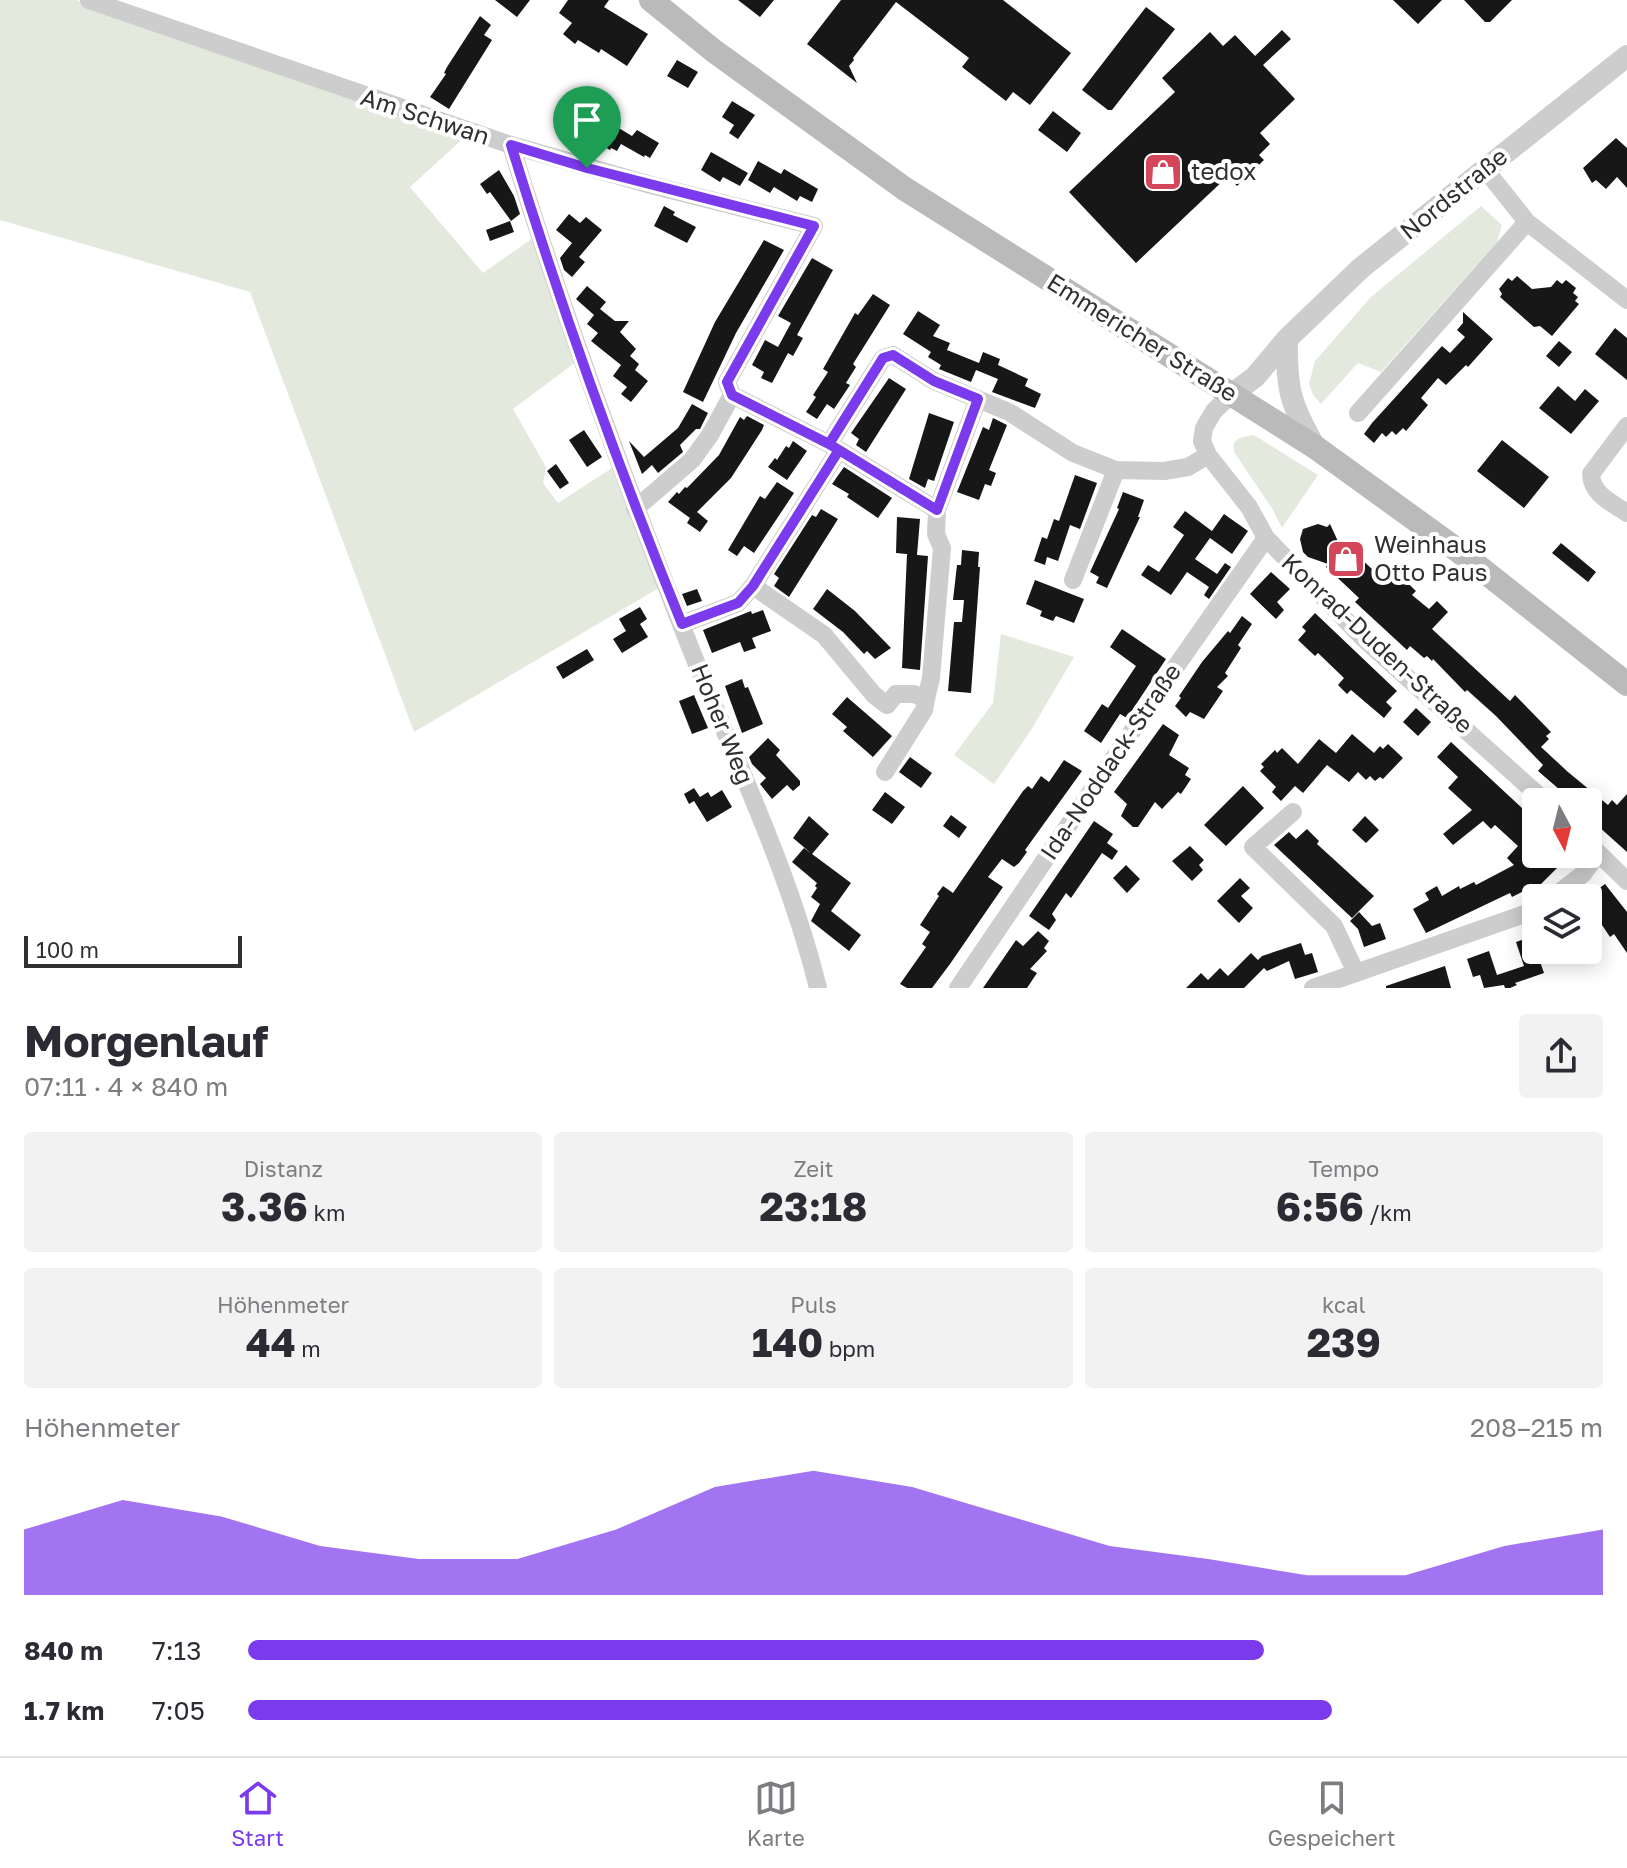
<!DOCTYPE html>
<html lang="de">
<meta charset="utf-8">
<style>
:root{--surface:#fff;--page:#f2f2f3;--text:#2b2b33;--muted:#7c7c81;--line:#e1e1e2;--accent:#7c3aed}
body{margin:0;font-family:"Golos Text",sans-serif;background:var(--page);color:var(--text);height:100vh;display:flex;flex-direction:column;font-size:30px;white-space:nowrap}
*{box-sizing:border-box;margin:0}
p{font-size:26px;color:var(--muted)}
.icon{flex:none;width:44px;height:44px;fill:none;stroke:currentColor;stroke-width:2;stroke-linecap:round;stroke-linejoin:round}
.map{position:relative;height:988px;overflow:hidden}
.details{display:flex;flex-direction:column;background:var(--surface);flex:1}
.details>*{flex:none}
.needle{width:52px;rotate:173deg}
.controls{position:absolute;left:1522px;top:788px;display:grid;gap:16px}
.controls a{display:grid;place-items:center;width:80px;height:80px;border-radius:8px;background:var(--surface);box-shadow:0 4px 20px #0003;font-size:40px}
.scale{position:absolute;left:24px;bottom:20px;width:218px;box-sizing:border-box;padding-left:8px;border:4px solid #303030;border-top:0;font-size:22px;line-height:28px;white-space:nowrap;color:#303030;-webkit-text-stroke:6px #fff;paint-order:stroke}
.pin{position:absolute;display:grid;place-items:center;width:68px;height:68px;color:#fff;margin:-82px -34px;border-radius:50% 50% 50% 0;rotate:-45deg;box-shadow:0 0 8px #0007}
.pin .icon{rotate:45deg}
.round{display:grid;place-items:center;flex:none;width:84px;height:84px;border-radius:8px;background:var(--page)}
.summary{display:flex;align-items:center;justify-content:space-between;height:136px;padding:0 24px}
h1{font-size:44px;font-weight:700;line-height:60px}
.stats{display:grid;grid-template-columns:repeat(3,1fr);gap:12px;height:136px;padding:8px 24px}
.stats div{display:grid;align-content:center;border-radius:8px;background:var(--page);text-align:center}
.stats b{font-size:40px;font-weight:700}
.stats small{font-size:22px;font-weight:400}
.stats p{font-size:22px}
.chart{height:224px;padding:16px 24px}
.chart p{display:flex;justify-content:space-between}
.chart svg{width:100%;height:144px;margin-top:8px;fill:var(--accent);opacity:.7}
ul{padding:0 24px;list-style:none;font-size:26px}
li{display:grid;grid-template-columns:128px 96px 1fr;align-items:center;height:60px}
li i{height:20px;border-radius:10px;background:var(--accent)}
.tabs{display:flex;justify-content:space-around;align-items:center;height:112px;border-top:2px solid var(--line);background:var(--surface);font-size:22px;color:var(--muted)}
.tabs a{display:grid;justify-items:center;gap:4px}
.tabs .on{color:var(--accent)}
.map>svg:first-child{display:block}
</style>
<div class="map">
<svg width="1627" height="988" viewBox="0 0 1627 988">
<rect width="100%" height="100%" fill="#fff"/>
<path fill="#e4e9dd" d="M 0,0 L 76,0 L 466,136 L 410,187 L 483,273 L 533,238 L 576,362 L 513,409 L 546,467 L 543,483 L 558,503 L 612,468 L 659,588 L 414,732 L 250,292 L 0,220 Z
M 1481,206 L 1502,225 L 1497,242 L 1381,372 L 1358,363 L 1321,404 L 1313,395 L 1309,384 L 1315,361 L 1371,297 Z
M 1254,435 L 1318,475 L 1282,528 L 1273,510 L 1234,452 C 1231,438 1242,437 1254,435 Z
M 1001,634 L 1074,657 L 1031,730 L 994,784 L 954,755 L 993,703 Z"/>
<path fill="#171717" d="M 495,0 L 530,0 L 517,17 Z
M 568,0 L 609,0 L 604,7 L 648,34 L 627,66 L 601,49 L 599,53 L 578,40 L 575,44 L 563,34 L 572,23 L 559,13 Z
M 738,0 L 774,0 L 760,17 Z
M 841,0 L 1003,0 L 1071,53 L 1030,105 L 1013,92 L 1006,101 L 962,67 L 969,58 L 896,2 L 853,58 L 854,60 L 849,66 L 857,83 L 807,44 Z
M 1393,0 L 1442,0 L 1418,24 Z
M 1464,0 L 1512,0 L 1490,22 L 1485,22 Z
M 1146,7 L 1175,29 L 1112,110 L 1108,110 L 1082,90 Z
M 480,16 L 491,25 L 484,35 L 492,40 L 449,109 L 430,97 L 446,74 L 444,73 L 447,67 Z
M 1282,30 L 1291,39 L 1263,65 L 1295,99 L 1260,133 L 1270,144 L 1259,155 L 1264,160 L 1237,186 L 1228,176 L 1136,263 L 1069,192 L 1175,92 L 1162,78 L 1210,32 L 1223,46 L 1235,35 L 1255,56 Z
M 677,60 L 698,72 L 688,88 L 667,76 Z
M 590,92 L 601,99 L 592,112 L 632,136 L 637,130 L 659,143 L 650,158 L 645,155 L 644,157 L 621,144 L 617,151 L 611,148 L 610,150 L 557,119 L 566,105 L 577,112 Z
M 732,101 L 755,115 L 738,139 L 729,133 L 734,125 L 722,117 Z
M 1053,111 L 1081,133 L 1067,152 L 1038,130 Z
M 1616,138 L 1627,148 L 1627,188 L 1617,177 L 1606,189 L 1596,180 L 1592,183 L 1583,168 Z
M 711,152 L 748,173 L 740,186 L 723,177 L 720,182 L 701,170 Z
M 758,161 L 781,174 L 784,169 L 818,189 L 812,202 L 800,196 L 797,201 L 774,187 L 770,193 L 748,180 Z
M 499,170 L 514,196 L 520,214 L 511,221 L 490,192 L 487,194 L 480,184 Z
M 664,206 L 675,212 L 673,215 L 696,227 L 687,243 L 654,226 Z
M 569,214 L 580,223 L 586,217 L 602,230 L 579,257 L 585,262 L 572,277 L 564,270 L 560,258 L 572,243 L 556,230 Z
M 510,221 L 514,232 L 490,241 L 486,230 Z
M 764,240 L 784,250 L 736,333 L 703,402 L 683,392 L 715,322 Z
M 812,258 L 833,270 L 797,335 L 803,338 L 793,356 L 788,353 L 772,383 L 761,378 L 764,372 L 752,365 L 765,340 L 778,347 L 791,323 L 778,316 Z
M 1517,276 L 1532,289 L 1551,287 L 1557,280 L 1562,284 L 1566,280 L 1576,288 L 1573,293 L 1578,297 L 1575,301 L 1579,304 L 1552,336 L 1540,326 L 1534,327 L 1500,297 L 1502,294 L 1499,289 L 1508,278 L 1512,281 Z
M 587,286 L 606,302 L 600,309 L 615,321 L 629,321 L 620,332 L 636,349 L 630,356 L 639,364 L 635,370 L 648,381 L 631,402 L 621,394 L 627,387 L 613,376 L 621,365 L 591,341 L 598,333 L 587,324 L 594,315 L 576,299 Z
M 873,294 L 890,305 L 853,364 L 856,367 L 846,383 L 850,385 L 834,409 L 827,404 L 817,419 L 806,412 L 816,397 L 813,395 L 828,372 L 823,369 L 855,313 L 858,315 Z
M 918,311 L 940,325 L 933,336 L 950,343 L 947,350 L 979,363 L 983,352 L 1000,359 L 998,365 L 1028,379 L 1025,386 L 1041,394 L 1035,408 L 992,392 L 998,379 L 976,370 L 971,382 L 939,369 L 941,365 L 928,357 L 931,352 L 903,334 Z
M 1463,312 L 1493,339 L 1468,367 L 1466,365 L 1446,385 L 1438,378 L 1421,398 L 1428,405 L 1406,431 L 1403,428 L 1396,435 L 1392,431 L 1386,437 L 1382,433 L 1374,443 L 1364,434 L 1372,423 L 1442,346 L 1450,353 L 1465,337 L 1457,330 L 1463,323 Z
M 1615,328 L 1627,338 L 1627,380 L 1595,354 Z
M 1559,341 L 1572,352 L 1559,367 L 1546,356 Z
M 889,378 L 906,389 L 866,452 L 856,445 L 859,439 L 851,433 Z
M 1558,386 L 1575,401 L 1585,389 L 1599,401 L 1571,434 L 1539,408 Z
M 692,404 L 708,413 L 700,429 L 696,429 L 680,445 L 683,452 L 658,473 L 652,465 L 642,474 L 629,441 L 644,457 L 678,428 Z
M 929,413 L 954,422 L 934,481 L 928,479 L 925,488 L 909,479 Z
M 747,416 L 764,425 L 762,430 L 731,478 L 697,512 L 708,521 L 700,532 L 687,523 L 690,518 L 668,502 L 677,492 L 679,494 L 685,487 L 687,488 L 719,455 L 740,417 L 744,420 Z
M 993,418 L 1007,425 L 989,470 L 996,473 L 991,486 L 985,484 L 979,500 L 957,492 L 983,427 L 989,430 Z
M 584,430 L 602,457 L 587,467 L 569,440 Z
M 1502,440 L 1549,477 L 1524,508 L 1477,471 Z
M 793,441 L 807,451 L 787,480 L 768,467 L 775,458 L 777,460 L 786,446 L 789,448 Z
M 556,464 L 569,483 L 560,489 L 547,471 Z
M 844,467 L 892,498 L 878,518 L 847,497 L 849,494 L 832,484 Z
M 1075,475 L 1097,483 L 1080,529 L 1070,525 L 1058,561 L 1047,557 L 1045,565 L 1034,561 L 1042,537 L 1047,539 L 1054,519 L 1059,521 Z
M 777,482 L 794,493 L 754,553 L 744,546 L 737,556 L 728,550 L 760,496 L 765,499 Z
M 1123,492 L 1144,500 L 1138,517 L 1140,517 L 1107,588 L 1096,583 L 1099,577 L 1090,572 L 1119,509 L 1117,508 Z
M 821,509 L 838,519 L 789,597 L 774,586 L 779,578 L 774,574 L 812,515 L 816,517 Z
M 1185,511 L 1212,531 L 1224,514 L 1248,531 L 1232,554 L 1210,538 L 1195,559 L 1217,574 L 1225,563 L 1231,567 L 1209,599 L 1204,595 L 1209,587 L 1187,572 L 1171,595 L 1141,575 L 1148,565 L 1159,572 L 1184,535 L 1173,527 Z
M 897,517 L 920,519 L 917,555 L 896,553 Z
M 1318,524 L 1327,527 L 1330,524 L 1342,550 L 1346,545 L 1384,580 L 1394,570 L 1416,591 L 1412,595 L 1429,609 L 1437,601 L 1448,612 L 1432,629 L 1510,701 L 1515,695 L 1551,732 L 1546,736 L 1549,739 L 1541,747 L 1568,772 L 1608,805 L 1612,800 L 1617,805 L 1627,794 L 1627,852 L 1588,817 L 1588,802 L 1574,802 L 1538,771 L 1543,765 L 1496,716 L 1467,690 L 1465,692 L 1433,659 L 1432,661 L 1427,656 L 1424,658 L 1410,646 L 1407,650 L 1355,602 L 1359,598 L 1326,567 L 1328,564 L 1308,557 L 1303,552 L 1300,539 L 1303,529 Z
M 1561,543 L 1596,572 L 1588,582 L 1552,553 Z
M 962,550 L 979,552 L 978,567 L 980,567 L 971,693 L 948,691 L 954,622 L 962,622 L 964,600 L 953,600 L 957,565 L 961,565 Z
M 907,554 L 928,556 L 920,670 L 902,668 Z
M 1271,572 L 1290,589 L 1277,602 L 1284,610 L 1276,619 L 1250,594 Z
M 1035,580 L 1084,599 L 1074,623 L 1056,616 L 1053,621 L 1040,616 L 1042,611 L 1026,604 Z
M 697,589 L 702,601 L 687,606 L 682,594 Z
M 827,589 L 855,611 L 891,648 L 875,659 L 867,651 L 864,654 L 843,632 L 813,609 Z
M 640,607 L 647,619 L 640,624 L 648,637 L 622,653 L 613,639 L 626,631 L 619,619 Z
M 763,610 L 771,631 L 752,638 L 756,648 L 744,652 L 740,642 L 712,653 L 703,630 L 751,611 L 752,614 Z
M 1315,613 L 1397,691 L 1386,702 L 1392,708 L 1384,718 L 1351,690 L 1347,694 L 1338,685 L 1344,678 L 1318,653 L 1315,656 L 1298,640 L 1306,631 L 1302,627 Z
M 1242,616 L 1252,624 L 1238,645 L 1241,648 L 1225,673 L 1228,676 L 1217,687 L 1223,691 L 1204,719 L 1190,712 L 1186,717 L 1175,706 L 1181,698 L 1179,696 L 1202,662 L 1228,631 L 1230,633 Z
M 1122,629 L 1166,659 L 1127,718 L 1120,714 L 1101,743 L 1084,731 L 1102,704 L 1108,708 L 1136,666 L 1110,647 Z
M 587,649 L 594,660 L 563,679 L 556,667 Z
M 742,679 L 745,688 L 748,687 L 763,724 L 742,733 L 725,686 Z
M 694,695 L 708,728 L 692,734 L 679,701 Z
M 847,697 L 892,736 L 873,757 L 843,731 L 847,727 L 832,714 Z
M 1416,708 L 1431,722 L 1418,736 L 1403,722 Z
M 1163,724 L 1179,735 L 1169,755 L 1189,768 L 1185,775 L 1191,779 L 1181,794 L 1178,792 L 1162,809 L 1155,802 L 1138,827 L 1133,827 L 1121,816 L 1127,804 L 1114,792 Z
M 1352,734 L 1374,753 L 1380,746 L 1383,749 L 1388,744 L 1403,758 L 1383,779 L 1380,777 L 1375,781 L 1370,776 L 1366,780 L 1358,772 L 1349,782 L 1327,765 L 1303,793 L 1295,786 L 1281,801 L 1272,792 L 1276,787 L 1260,771 L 1264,767 L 1261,764 L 1275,750 L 1277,753 L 1282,748 L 1298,764 L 1319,739 L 1336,753 Z
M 768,738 L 780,750 L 776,755 L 800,781 L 800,785 L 793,791 L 787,785 L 772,799 L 760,784 L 766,778 L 752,764 L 749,757 Z
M 1451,742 L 1536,821 L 1536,854 L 1571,854 L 1538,887 L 1536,885 L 1512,897 L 1510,893 L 1426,933 L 1413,909 L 1429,900 L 1425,893 L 1437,886 L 1442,896 L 1459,886 L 1460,889 L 1474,882 L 1476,885 L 1514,865 L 1507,858 L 1518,846 L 1495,825 L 1491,829 L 1483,821 L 1453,845 L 1443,834 L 1472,810 L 1448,788 L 1458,777 L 1437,757 Z
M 910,757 L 932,773 L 921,788 L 899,772 Z
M 1064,760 L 1082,771 L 1025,850 L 1027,852 L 1019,863 L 1014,867 L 1002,859 L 988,877 L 1003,887 L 950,964 L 932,988 L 907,988 L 900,984 L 926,947 L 922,944 L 930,932 L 920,925 L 939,896 L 937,894 L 943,886 L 953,893 L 1023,791 L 1028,786 L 1032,789 L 1041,776 L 1049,782 Z
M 1243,786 L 1264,808 L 1226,846 L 1204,825 Z
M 694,788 L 700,797 L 708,792 L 711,797 L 722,790 L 732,807 L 707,822 L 694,801 L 689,804 L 684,794 Z
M 885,792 L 905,807 L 892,824 L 872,810 Z
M 951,815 L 967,827 L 959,838 L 943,826 Z
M 809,816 L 829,834 L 812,854 L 793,838 Z
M 1365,816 L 1379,830 L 1366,843 L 1352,830 Z
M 1094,821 L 1113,834 L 1107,843 L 1118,851 L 1112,860 L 1102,853 L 1071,898 L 1066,893 L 1052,914 L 1056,920 L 1049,930 L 1029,916 Z
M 1307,829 L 1319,841 L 1317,844 L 1374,896 L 1352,918 L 1274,845 L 1289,832 L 1296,839 Z
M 1190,846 L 1204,860 L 1199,865 L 1203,870 L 1192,881 L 1172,861 Z
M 804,848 L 851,883 L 831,911 L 861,935 L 849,951 L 811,921 L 820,904 L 811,897 L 817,888 L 815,886 L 817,883 L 792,862 Z
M 1126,865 L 1140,879 L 1127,893 L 1113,878 Z
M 1240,878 L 1250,888 L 1241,896 L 1253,908 L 1239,923 L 1217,901 Z
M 1605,884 L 1627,912 L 1627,953 L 1614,934 L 1610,937 L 1592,910 L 1602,904 L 1594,892 Z
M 1359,912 L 1372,926 L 1380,923 L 1386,939 L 1364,947 L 1358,929 L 1350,921 Z
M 1038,931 L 1049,941 L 1044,948 L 1047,951 L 1030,969 L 1037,973 L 1027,988 L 983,988 L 1016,940 L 1023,946 Z
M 1536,935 L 1536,950 L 1544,973 L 1515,983 L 1517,985 L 1510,988 L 1505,988 L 1504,985 L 1484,988 L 1480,975 L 1473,977 L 1467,959 L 1489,951 L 1497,975 L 1524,966 L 1516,942 Z
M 1301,943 L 1305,955 L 1312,953 L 1318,972 L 1295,979 L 1289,961 L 1267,971 L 1264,968 L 1244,988 L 1186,988 L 1201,973 L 1208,980 L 1220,968 L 1228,976 L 1251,953 L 1258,960 L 1262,956 Z
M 1445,966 L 1451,988 L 1386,988 L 1386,986 Z"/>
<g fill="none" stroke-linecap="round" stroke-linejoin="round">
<path stroke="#cdcdcd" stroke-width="18" d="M 89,0 L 511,145 L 651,185 L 814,226 L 727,382 L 732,395 L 829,444 L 937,510 L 978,399
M 511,145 C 563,315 625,482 690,647 C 735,760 789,870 818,988
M 1484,168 L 1527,222 L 1627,300
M 1232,394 L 1214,411 L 1204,428 L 1202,441 L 1208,455 L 1249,507 L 1266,538 L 1363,638 L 1546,802
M 1358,413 L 1527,222
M 1627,426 L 1591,474 C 1592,495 1611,502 1627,513
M 829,444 L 883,358 L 893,355 L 934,381 L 1009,412 L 1073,453 L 1116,470 L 1164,471 L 1188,467 L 1208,455
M 635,509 L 692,460 L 710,435 L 732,395
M 1073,580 L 1116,470
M 753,586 L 824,635 L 874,695 L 887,705 L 896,694 L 914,694 L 926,699 L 931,678 L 942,548 L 936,534 L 937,510
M 682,624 L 738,603 L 753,586 L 839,450
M 885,772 L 924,710 L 926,699
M 1293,812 L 1253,847 L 1334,926 L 1356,973
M 1588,843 L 1627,881
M 1552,898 L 1583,874 L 1598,853
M 958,988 L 1177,665 L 1266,538
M 1313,988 L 1536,910"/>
<path stroke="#cdcdcd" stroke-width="22" d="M 1287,339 C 1286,388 1290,404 1315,447
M 1232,394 L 1255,377 L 1287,339 L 1361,268 L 1627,56"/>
<path stroke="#bababa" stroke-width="24" d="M 651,0 L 714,51 L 905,189 L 1315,447 L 1456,549 L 1627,684"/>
</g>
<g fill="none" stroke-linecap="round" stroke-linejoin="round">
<g stroke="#fff" stroke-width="16">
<path id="route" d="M 587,168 L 511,145 C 561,307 618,467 682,624 L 738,603 L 753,586 L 839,450 L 829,444 L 883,358 L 893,355 L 934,381 L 978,399 L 937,510 L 839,450 L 829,444 L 732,395 L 727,382 L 814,226 L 587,168"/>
</g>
<use href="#route" stroke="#7c3aed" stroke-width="10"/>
</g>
<defs>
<g id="shop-square" transform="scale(2)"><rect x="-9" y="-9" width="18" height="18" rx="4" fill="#d44659" stroke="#fff"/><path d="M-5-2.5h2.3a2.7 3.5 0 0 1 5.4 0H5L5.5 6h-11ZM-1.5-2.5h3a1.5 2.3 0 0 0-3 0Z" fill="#fff"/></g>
</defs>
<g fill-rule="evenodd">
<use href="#shop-square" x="1163" y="172"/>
<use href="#shop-square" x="1346" y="559"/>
</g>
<g text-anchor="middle" stroke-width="8" stroke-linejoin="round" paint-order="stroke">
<g font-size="24" fill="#303030" stroke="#fff">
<text transform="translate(425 117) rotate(18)" y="8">Am Schwan</text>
<text transform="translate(1454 194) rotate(-39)" y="8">Nordstraße</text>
<text transform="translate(1142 338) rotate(32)" y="8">Emmericher Straße</text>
<text transform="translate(1377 644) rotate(43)" y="8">Konrad-Duden-Straße</text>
<text transform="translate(722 724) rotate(68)" y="8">Hoher Weg</text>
<text transform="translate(1111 762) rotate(-56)" y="8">Ida-Noddack-Straße</text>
</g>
<g font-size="24" fill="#303030" stroke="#fff" text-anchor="start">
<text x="1191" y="180">tedox</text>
<text x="1374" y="553">Weinhaus<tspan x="1374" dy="28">Otto Paus</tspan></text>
</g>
</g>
</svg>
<div class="controls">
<a><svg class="needle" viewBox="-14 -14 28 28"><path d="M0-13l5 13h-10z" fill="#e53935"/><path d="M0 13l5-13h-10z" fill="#7c7c81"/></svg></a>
<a><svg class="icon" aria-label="layers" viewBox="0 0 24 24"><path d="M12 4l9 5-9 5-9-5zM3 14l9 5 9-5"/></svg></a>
</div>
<div class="scale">100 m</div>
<div class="pin" style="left:587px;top:168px;background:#1e9e55"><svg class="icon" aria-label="arrive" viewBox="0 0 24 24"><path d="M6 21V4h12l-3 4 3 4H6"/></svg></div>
</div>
<section class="details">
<div class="summary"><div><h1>Morgenlauf</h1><p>07:11 · 4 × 840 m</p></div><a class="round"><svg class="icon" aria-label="share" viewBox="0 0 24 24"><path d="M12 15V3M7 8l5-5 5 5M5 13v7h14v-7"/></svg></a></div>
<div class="stats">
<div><p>Distanz</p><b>3.36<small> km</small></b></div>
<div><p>Zeit</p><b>23:18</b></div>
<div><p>Tempo</p><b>6:56<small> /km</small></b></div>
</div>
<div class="stats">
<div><p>Höhenmeter</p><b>44<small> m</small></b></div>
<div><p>Puls</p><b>140<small> bpm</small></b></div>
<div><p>kcal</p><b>239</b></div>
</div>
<div class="chart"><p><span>Höhenmeter</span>208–215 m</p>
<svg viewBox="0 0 160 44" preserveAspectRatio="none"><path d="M0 44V24L10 15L20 20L30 29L40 33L50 33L60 24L70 11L80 6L90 11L100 20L110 29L120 33L130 38L140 38L150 29L160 24V44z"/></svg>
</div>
<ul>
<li><b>840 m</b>7:13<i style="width:75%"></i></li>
<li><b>1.7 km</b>7:05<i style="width:80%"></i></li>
</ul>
</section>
<nav class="tabs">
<a class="on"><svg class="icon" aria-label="home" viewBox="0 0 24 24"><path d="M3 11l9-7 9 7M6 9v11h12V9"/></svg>Start</a>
<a><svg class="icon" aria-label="map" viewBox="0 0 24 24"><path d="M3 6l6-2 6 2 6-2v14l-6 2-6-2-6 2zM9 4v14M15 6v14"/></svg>Karte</a>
<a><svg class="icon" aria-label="saved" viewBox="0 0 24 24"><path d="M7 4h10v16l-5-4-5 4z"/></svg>Gespeichert</a>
</nav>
